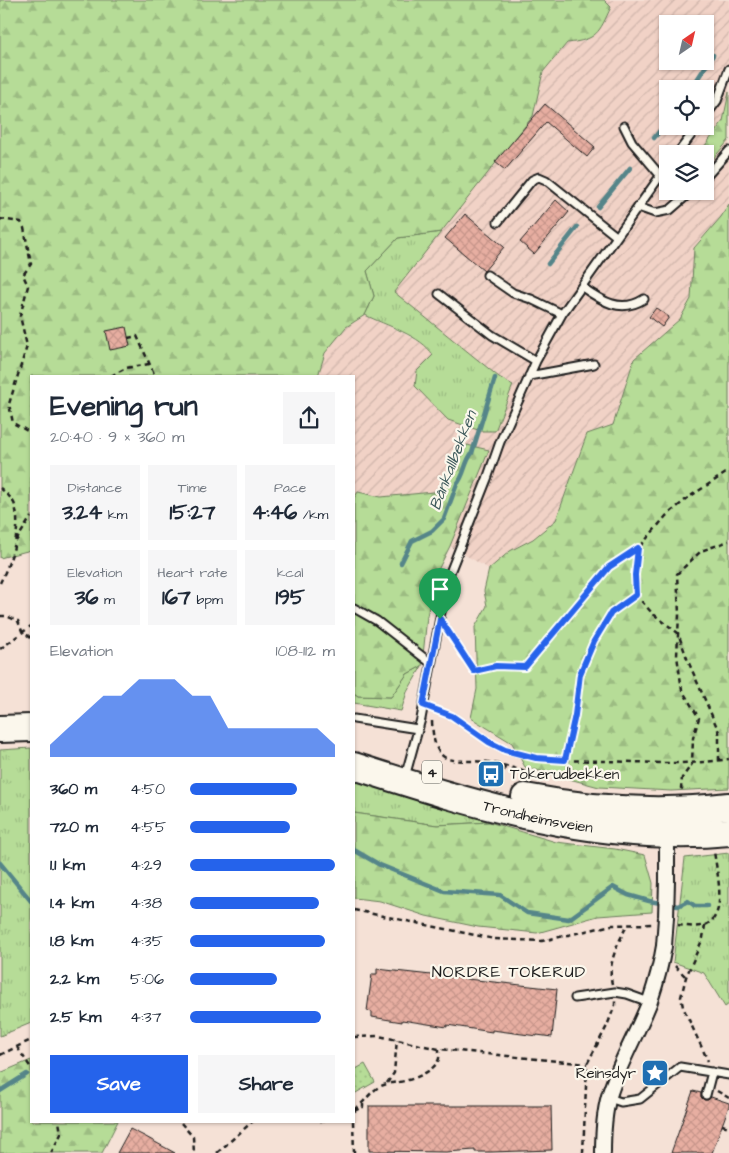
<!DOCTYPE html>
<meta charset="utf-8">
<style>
:root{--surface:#fff;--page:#f6f6f7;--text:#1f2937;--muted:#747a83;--accent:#2563eb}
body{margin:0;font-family:"Architects Daughter",sans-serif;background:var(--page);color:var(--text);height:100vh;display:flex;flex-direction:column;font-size:19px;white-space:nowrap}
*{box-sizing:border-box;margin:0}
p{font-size:16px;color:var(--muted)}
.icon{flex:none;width:28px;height:28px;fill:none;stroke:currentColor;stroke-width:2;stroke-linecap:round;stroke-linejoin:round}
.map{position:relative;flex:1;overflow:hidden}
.drawer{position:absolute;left:30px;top:375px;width:325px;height:748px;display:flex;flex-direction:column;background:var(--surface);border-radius:0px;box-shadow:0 1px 4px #0004}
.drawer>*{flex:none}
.needle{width:32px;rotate:34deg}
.controls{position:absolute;left:659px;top:15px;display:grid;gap:10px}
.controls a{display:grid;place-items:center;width:55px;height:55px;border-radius:0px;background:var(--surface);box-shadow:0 1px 4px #0004;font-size:25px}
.pin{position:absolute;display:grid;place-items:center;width:42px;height:42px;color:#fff;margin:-51px -21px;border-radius:50% 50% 50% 0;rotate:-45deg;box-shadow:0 0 5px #0007}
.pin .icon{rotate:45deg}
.round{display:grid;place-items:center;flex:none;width:52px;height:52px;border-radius:0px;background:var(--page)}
.head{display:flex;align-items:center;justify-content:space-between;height:85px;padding:0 20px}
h1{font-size:28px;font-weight:700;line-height:38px}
.figures{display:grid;grid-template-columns:repeat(3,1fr);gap:8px;height:85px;padding:5px 20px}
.figures div{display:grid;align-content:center;border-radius:0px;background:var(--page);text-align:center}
.figures b{font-size:21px;font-weight:700}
.figures small{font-size:14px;font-weight:400}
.figures p{font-size:14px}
.chart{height:140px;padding:10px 20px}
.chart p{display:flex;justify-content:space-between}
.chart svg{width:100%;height:90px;margin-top:5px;fill:var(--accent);opacity:.7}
.primary-button{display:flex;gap:10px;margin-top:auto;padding:10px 20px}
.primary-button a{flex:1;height:58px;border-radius:0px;background:var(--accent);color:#fff;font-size:20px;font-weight:700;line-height:58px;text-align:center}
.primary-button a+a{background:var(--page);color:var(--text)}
ul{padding:0 20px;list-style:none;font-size:16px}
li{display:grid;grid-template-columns:80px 60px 1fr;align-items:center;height:38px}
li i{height:12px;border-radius:6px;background:var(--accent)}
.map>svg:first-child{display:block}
</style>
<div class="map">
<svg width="729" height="1153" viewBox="0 0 729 1153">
<defs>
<pattern id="industrial-furrows" width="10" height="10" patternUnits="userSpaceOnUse" patternTransform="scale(1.25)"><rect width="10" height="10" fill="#f1d2c6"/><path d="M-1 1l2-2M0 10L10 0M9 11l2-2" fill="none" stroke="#ceb4aa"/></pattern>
<pattern id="grass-tufts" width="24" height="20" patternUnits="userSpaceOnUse" patternTransform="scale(1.25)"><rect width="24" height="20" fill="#b6dc97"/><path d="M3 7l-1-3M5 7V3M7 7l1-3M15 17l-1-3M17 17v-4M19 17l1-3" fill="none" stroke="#9cbc82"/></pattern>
<pattern id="forest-firs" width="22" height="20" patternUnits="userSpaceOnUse" patternTransform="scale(1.25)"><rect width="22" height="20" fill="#b6dc97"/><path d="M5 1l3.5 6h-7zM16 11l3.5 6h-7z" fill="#9cbc82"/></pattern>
<pattern id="park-dots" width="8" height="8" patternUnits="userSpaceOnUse" patternTransform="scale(1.25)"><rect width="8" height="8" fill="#b6dc97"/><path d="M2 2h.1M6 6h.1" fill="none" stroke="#9cbc82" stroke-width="1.8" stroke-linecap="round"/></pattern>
<pattern id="building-cross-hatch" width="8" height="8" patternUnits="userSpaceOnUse" patternTransform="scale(1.25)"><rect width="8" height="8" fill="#e7aea1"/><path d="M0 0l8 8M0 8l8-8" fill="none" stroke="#c6958a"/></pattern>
</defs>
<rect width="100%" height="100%" fill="#f5e1d6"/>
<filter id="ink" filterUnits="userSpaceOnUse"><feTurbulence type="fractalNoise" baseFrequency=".02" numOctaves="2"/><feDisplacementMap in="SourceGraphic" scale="10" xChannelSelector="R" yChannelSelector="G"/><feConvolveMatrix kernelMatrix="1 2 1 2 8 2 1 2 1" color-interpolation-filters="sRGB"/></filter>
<g filter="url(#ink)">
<path fill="url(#industrial-furrows)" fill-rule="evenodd" d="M 604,0 L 729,0 L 729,204 L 721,217 L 694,248 L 691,299 L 680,319 L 634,359 L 613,425 L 587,434 L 556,520 L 533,539 L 510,551 L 489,569 L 450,546 L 488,450 L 467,445 L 444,491 L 381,497 L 358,492 L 354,498 L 354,376 L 318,376 L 325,353 L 346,327 L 365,315 L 403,333 L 428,347 L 433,355 L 417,371 L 513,385 L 499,377 L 393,292 L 533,116 L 543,72 L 567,43 L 586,41 L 611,7 ZM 668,24 L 705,24 L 705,61 L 668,61 ZM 668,89 L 705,89 L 705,126 L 668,126 ZM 668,154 L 705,154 L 705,191 L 668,191 Z"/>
<path fill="url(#grass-tufts)" stroke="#697c5a" d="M 441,232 L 394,292 L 499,377 L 513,385 L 495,431 L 481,431 L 448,420 L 415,386 L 417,371 L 433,355 C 422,336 385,325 365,315 L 374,296 L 367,271 L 398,238 Z
M 422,666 L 407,692 L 401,711 L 354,703 L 354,693 L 358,696 L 391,697 L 407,674 Z
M 31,748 L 31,1023 L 0,1036 L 0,750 Z
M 354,778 L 489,822 L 437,825 L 354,813 Z
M 729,853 L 729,1004 L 725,1007 L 704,973 L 673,962 L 685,858 Z"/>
<path fill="url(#forest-firs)" stroke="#697c5a" d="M 0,0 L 604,0 L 611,7 C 599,33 597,40 567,43 L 543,72 L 533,116 L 441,232 L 398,238 L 367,271 L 374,296 L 365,315 L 346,327 L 325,353 L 318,376 L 31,376 L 31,550 L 0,558 Z
M 729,92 L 729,140 L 705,168 L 705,154 L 699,154 L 723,121 Z
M 729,204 L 729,788 L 671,791 L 599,787 L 525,767 L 512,743 L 471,718 L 477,689 L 475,627 L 487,606 L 484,591 L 489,569 L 510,551 L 533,539 L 556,520 L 587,434 L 613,425 L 634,359 L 680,319 L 691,299 L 694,248 L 721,217 Z
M 467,445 L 489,450 L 450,546 L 436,574 L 427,616 L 422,666 L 407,674 L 391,697 L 358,696 L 354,693 L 354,498 L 358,492 L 381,497 L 444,491 Z
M 354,813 L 437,825 L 489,822 L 556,842 L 615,849 L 645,855 L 653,883 L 652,912 L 598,916 L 537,933 L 478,927 L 426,916 L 380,901 L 354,898 Z
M 31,1060 L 31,1121 L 118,1121 L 102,1153 L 0,1153 L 0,1073 Z"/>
<path fill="url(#park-dots)" stroke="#697c5a" d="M 365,1064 L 375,1082 L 354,1094 L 354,1070 Z"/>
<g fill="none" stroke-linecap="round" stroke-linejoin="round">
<path stroke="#548589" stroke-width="4.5" d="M 691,89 L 713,55
M 654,138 L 668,121
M 598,207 L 630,168
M 548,264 L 577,227
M 401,563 L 412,541 L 432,531 L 444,519 L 457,484 C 465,475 464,463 472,453 L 495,378
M 354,850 L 380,865 L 444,891 L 500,895 L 527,913 L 569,919 L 613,887 L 628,895 L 649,901 L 678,906 L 688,901 L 695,906 L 707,906
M 0,863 L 31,901
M 0,1091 L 27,1074"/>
</g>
<path fill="url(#building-cross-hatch)" stroke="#1c1c1c" d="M 545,104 L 595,147 L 587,157 L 546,122 L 505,170 L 495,162 Z
M 556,200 L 569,212 L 534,254 L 520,242 Z
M 465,214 L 504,247 L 484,271 L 445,238 Z
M 656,308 L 669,317 L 662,327 L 649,317 Z
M 126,327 L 130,346 L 110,350 L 106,331 Z
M 377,969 L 557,989 L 552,1037 L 537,1035 L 537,1036 L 492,1030 L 492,1032 L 447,1025 L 447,1027 L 402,1020 L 402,1022 L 372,1017 L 372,1012 L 367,1011 L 372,974 L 377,974 Z
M 693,1091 L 701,1093 L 701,1097 L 704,1100 L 708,1100 L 711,1097 L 729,1103 L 729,1106 L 712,1153 L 671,1153 Z
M 369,1106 L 551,1106 L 552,1150 L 491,1152 L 475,1152 L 475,1150 L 446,1152 L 369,1151 Z
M 130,1129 L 144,1136 L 175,1153 L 117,1153 Z"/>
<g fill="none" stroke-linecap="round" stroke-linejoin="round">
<g stroke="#1c1c1c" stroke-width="11">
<path id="lane" d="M 705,117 L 717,101 L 729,69
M 624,126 L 632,142 L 660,175
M 677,154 L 698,126
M 705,178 L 729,151
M 638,207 L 655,213 L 670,210 L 692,191
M 498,222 L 532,180 L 539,177 L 546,180 L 616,236
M 487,275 L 513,293 L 531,299 L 562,314
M 582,287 C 602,301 621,314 644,299
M 439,294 L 492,335 L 536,361
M 529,376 L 594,364
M 354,608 L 377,621 L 432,664
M 354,719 L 418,729
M 405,777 L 421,719 L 447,580 L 487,479 L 500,442 L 536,361 L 562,314 L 668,165
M 575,998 L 615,992 L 627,994 L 649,1002
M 706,1095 L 712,1072
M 609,1098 L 621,1102 L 640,1099 L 680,1067 L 729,1075"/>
</g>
<g stroke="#1c1c1c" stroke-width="18">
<path id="street" d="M 667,881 L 667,829
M 603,1153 C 603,1134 604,1114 609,1096 C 619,1063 637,1034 650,1001 C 656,983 661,965 664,946"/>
</g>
<g stroke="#1c1c1c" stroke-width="30">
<g id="highway">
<path d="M 0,729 L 31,728"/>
<path id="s1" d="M 354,766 C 475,805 600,844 729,832"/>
<path d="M 525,797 C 592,810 661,814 729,806"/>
</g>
</g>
<path stroke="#1c1c1c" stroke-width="2.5" stroke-dasharray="5 4" stroke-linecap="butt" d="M 0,219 L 21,222 L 24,228 L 31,264 L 23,275 L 28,286 L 20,316 L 27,346 L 9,404 L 13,423 L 31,433
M 128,338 L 137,336 L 155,376
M 111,376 L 126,368 L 149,364
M 0,488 C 5,492 14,500 15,506 C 22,532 11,560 0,583
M 16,541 L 31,517
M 0,616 L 6,616 L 18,621 L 22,631 L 31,638
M 449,631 L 474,671 L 496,666 L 525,667 L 609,567 L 638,549
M 0,649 L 31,626
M 434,708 C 461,717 479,740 506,751 C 536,762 572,760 604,761 C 647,762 686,766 729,759
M 432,721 C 434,774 456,756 493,763 C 509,766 526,772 541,778
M 565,759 L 575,715 L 580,674 L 594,641 L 611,613 L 636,595
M 719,761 L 719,732 L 688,661 L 678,633 L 652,613 L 636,595 L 635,575 L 638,549 L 666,516 L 689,497 L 729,471
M 504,771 L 505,766
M 683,789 L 681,788 L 682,778 L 692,764 L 693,738 L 699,718 L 682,690 L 677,656 L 679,614 L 677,574 L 701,551 L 729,541
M 354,910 L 494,939 L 542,941 L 612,925 L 652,924
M 678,925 C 686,926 697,928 705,925 C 729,916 716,869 714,851
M 705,925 L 703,938 L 686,977 L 681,997 L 683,1007 L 708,1061
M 675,966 L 686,977
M 612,984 C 607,963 618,944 627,925
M 354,1037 L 379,1036 L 439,1049 L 587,1064
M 17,1047 L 31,1068
M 0,1055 L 31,1040
M 387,1083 L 394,1073 L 397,1039
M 717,1091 L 729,1098
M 354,1109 C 365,1103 370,1091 381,1086 C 390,1082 399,1083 408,1080 C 417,1078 434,1070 438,1061 C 440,1058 439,1053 439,1049
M 354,1111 L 363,1107 L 363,1104
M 320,1121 L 328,1121
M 353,1121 L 354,1153
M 181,1123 L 193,1137 L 194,1153
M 722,1125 L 729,1127
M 51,1153 L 61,1134 L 59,1121
M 217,1153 L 253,1121
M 583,1153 L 587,1064 L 607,1026 L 615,1005 L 615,1001"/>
<use href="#lane" stroke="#fbf7ec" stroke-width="7"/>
<use href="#street" stroke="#fbf7ec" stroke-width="14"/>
<use href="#highway" stroke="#fbf7ec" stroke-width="26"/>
<g stroke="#1c1c1c" stroke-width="18" stroke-linecap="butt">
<path id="street-bridge" d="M 664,946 L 666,917 L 667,881"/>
</g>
<use href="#street-bridge" stroke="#fbf7ec" stroke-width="14"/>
</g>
</g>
<g fill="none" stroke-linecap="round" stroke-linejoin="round" filter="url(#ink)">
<g stroke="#fff" stroke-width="10">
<path id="route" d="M 638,548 L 635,575 L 636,595 L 611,613 L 594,641 L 580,674 L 575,715 L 565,760 L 536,758 L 505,750 L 489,742 L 452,716 L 423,705 L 440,619 L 474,671 L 496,666 L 525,667 L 609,567 Z"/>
</g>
<use href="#route" stroke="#2563eb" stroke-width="6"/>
</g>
<defs>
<g id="bus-square" transform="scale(1.4375)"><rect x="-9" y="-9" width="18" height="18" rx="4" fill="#1f6fb2" stroke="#fbf7ec"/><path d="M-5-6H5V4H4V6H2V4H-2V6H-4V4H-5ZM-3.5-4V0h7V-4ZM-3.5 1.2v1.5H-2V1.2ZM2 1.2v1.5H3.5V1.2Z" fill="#fff"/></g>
<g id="sight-square" transform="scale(1.4375)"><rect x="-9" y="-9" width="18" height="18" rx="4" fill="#1f6fb2" stroke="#fbf7ec"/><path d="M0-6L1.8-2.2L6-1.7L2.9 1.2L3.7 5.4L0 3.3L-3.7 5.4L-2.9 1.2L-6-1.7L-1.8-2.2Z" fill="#fff"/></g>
</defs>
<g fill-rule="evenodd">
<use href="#bus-square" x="491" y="774"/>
<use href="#sight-square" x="655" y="1073"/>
</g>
<g text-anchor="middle" stroke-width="4.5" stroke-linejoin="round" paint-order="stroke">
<rect fill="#fbf7ec" stroke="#5f5e5a" stroke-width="1" x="422" y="760.5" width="20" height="23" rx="4"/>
<g font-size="14" font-weight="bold" fill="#1c1c1c">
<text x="432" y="777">4</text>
</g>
<g font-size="15" fill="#1c1c1c" stroke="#fbf7ec" text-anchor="start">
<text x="510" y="779">Tokerudbekken</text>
<text x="636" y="1078" text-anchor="end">Reinsdyr</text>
</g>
<g font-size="15" fill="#1c1c1c" stroke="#fbf7ec">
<text dy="5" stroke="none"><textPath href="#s1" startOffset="191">Trondheimsveien</textPath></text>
</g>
<g font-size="16" font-style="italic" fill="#3d595b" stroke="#fbf7ec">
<text transform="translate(452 460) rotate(-69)" y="6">Bånkallbekken</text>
</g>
<g font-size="16" letter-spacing="1" fill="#1c1c1c" stroke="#fbf7ec">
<text x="509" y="977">NORDRE TOKERUD</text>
</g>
</g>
</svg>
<div class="controls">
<a><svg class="needle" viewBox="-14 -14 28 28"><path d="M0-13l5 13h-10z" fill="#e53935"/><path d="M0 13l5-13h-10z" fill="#747a83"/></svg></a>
<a><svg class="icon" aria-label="locate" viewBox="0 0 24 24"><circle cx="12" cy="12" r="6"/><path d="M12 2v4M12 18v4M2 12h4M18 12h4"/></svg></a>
<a><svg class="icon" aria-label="layers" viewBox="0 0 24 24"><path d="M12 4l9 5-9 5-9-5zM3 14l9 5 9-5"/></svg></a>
</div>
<div class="pin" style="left:440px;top:619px;background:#1e9e55"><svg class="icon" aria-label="arrive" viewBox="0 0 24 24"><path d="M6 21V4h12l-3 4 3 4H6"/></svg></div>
<section class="drawer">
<div class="head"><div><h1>Evening run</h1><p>20:40 · 9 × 360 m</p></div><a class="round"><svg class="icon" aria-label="share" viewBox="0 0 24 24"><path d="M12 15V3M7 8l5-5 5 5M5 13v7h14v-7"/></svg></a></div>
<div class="figures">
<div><p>Distance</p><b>3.24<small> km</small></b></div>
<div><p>Time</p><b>15:27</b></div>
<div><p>Pace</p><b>4:46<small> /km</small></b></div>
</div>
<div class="figures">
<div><p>Elevation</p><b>36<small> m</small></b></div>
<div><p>Heart rate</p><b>167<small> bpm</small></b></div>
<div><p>kcal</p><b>195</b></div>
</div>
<div class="chart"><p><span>Elevation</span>108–112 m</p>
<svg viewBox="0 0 160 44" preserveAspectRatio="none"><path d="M0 44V38L10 30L20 22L30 14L40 14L50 6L60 6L70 6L80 14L90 14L100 30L110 30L120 30L130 30L140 30L150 30L160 38V44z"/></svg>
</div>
<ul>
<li><b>360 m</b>4:50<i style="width:74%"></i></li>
<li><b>720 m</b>4:55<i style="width:69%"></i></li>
<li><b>1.1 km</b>4:29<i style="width:100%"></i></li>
<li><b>1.4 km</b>4:38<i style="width:89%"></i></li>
<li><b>1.8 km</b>4:35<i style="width:93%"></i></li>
<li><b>2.2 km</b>5:06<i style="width:60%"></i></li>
<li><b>2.5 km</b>4:37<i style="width:90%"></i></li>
</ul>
<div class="primary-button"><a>Save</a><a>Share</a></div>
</section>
</div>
